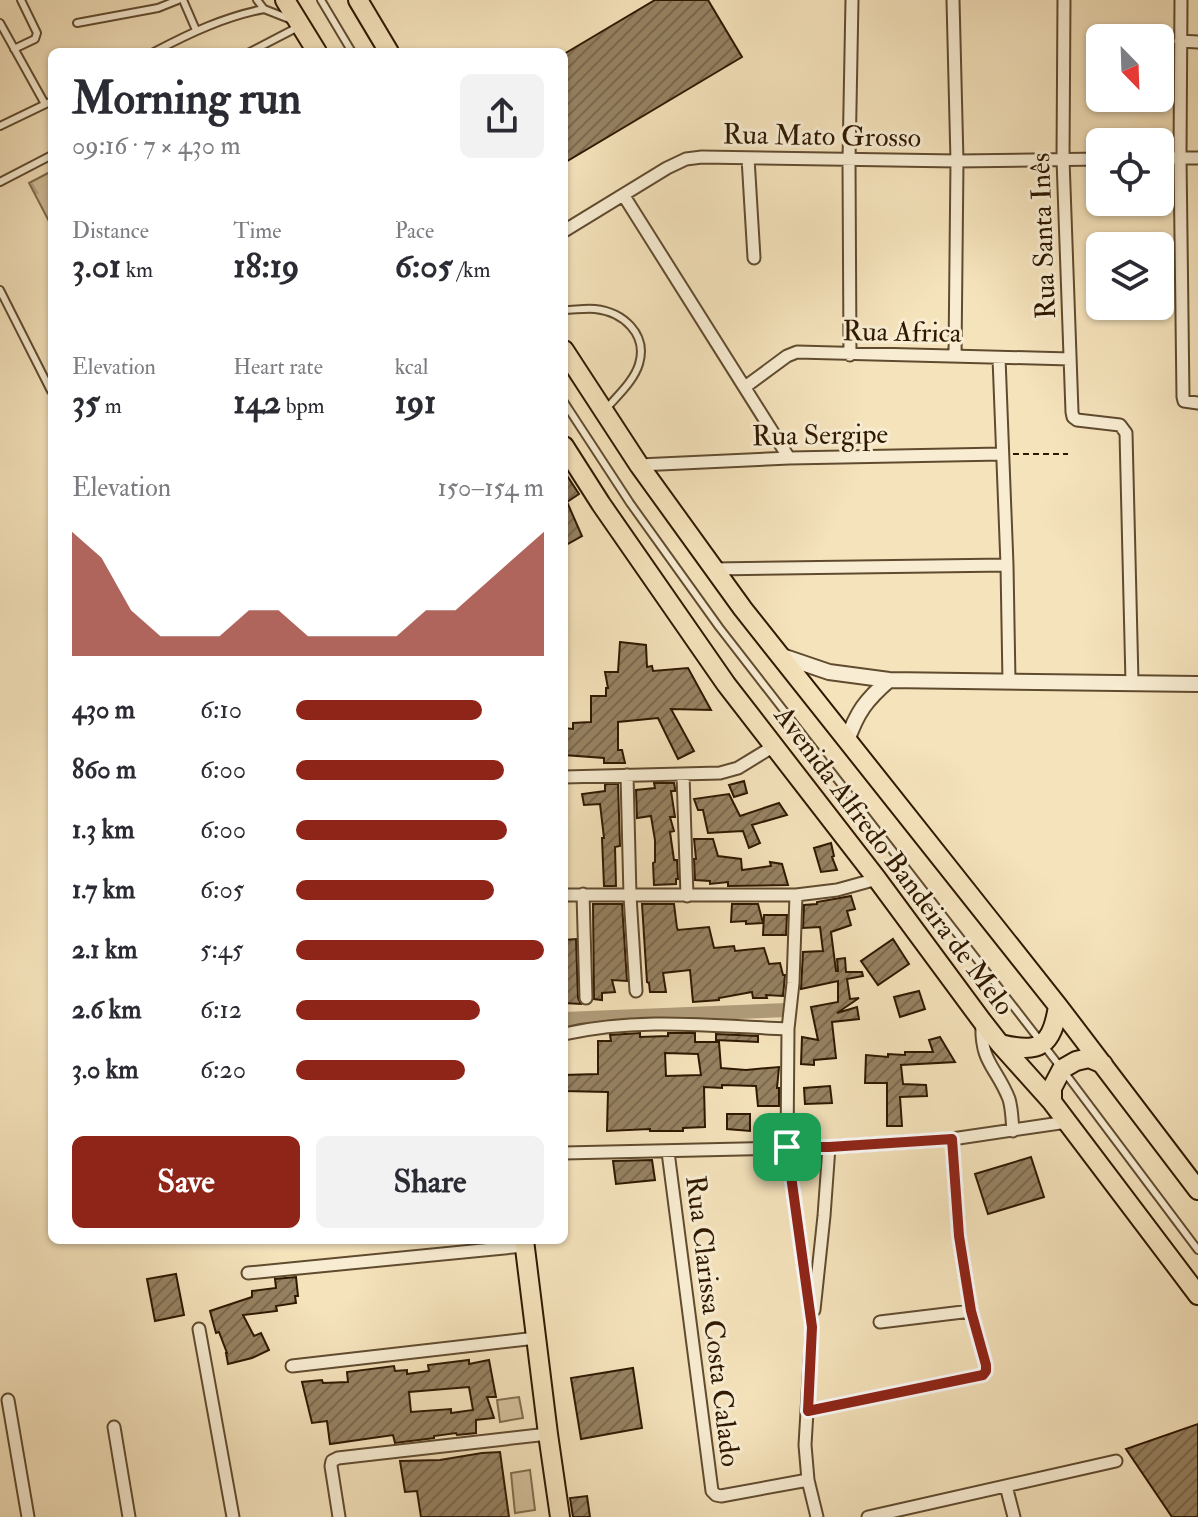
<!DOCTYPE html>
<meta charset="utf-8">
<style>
:root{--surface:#fff;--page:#f2f2f3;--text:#2b2b33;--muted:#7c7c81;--accent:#8f2418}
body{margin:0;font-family:"IM FELL Double Pica",serif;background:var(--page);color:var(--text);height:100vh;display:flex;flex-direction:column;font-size:30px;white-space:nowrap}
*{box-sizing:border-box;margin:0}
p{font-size:26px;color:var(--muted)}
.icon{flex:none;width:44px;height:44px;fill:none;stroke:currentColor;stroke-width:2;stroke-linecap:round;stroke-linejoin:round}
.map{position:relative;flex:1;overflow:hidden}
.panel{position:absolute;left:48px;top:48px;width:520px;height:1196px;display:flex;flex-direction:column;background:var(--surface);border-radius:12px;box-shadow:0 2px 6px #0004}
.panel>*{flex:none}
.needle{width:52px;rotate:157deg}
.buttons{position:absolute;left:1086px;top:24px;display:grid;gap:16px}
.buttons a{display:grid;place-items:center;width:88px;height:88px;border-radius:12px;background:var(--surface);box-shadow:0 2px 6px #0004;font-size:40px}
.pin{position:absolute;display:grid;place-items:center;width:68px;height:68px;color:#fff;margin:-34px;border-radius:16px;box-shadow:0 4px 12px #0006}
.round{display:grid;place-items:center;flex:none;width:84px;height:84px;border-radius:12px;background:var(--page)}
.overview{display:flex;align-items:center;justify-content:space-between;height:136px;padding:0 24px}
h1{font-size:44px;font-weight:700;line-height:60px}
.stats{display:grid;grid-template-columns:repeat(3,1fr);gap:12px;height:136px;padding:8px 24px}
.stats div{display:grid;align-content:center}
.stats b{font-size:34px;font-weight:700}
.stats small{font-size:22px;font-weight:400}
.stats p{font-size:22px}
.chart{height:224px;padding:16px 24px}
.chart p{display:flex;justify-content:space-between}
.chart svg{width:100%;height:144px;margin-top:8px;fill:var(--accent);opacity:.7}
.button{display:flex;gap:16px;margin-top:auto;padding:16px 24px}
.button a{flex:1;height:92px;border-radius:12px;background:var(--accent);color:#fff;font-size:32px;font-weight:700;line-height:92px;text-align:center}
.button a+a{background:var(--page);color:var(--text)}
ul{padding:0 24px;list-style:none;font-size:26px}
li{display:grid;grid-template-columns:128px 96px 1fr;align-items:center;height:60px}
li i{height:20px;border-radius:10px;background:var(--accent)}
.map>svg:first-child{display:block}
</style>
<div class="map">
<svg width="1198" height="1517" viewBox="0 0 1198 1517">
<defs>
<pattern id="forest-firs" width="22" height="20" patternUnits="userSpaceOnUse" patternTransform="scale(2)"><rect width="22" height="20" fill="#d3c09c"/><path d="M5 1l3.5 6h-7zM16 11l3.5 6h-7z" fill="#b5a485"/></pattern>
<pattern id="building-hatch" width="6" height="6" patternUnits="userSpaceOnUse" patternTransform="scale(2)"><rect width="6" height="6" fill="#968262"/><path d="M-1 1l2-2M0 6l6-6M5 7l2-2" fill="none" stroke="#7b694e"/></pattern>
</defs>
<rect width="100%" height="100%" fill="#f5e3bc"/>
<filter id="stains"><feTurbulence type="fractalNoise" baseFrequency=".0025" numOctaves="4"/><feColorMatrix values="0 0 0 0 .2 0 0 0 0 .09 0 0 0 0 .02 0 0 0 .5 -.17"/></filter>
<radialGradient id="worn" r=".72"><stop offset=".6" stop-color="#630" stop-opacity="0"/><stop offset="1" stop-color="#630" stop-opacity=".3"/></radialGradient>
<path fill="url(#forest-firs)" stroke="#816c4e" stroke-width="2" d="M 52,171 L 52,227 L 29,183 Z"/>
<path fill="#d3c09c" stroke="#816c4e" stroke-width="2" d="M 519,1397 L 523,1418 L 500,1422 L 497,1400 Z
M 530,1470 L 535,1510 L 515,1513 L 511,1473 Z"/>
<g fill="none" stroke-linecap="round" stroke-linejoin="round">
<path stroke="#b29e7c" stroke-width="14" d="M 564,1019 L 787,1010"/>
</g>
<path fill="url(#building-hatch)" stroke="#2f1800" stroke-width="2" fill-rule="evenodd" d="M 655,0 L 708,0 L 742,57 L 564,163 L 564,54 Z
M 564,471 L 579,494 L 567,502 L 582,536 L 564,546 Z
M 620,642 L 646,645 L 647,667 L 652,666 L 653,671 L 688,668 L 711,710 L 671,709 L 694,751 L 678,759 L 658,718 L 618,722 L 618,750 L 622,750 L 625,763 L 604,763 L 604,758 L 564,755 L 564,728 L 573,729 L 573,723 L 591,722 L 591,696 L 606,696 L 606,688 L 608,688 L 605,672 L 618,672 Z
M 744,781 L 747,793 L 734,797 L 729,785 Z
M 654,783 L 674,783 L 675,788 L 675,791 L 671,791 L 675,817 L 670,817 L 674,831 L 670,832 L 674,860 L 677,860 L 678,879 L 676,879 L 676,884 L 654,885 L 653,863 L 655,862 L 655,840 L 651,816 L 637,818 L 636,790 L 655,788 Z
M 605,784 L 618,784 L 620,846 L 615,847 L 616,886 L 604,886 L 602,838 L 604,838 L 600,804 L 584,805 L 582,794 L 605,791 Z
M 729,794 L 740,816 L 779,803 L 787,815 L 752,825 L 760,843 L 749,848 L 743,831 L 708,833 L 703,810 L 698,810 L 694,799 Z
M 694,839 L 713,839 L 718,856 L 741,859 L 742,870 L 771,866 L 770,862 L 782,864 L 788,885 L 728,886 L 728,882 L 710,884 L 710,881 L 695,880 L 694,859 L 696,859 Z
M 831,843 L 834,856 L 832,857 L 837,870 L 821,872 L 814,848 Z
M 851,896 L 855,909 L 847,911 L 851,925 L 831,932 L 836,971 L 838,971 L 837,959 L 845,958 L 846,972 L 862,972 L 863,976 L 847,979 L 850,999 L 859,998 L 837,1013 L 857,1007 L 859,1019 L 832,1022 L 836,1058 L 814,1060 L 814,1065 L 801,1064 L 802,1037 L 818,1040 L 811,1007 L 838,1002 L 838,981 L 801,989 L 803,952 L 823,951 L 820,927 L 803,928 L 804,905 L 817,904 L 817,902 Z
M 593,904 L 622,904 L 627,981 L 612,980 L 615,992 L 602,993 L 602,1000 L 594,999 Z
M 642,904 L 674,904 L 677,928 L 678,930 L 709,927 L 714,948 L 734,946 L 735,951 L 764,948 L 769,964 L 780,963 L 783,975 L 785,975 L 783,996 L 766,995 L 767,998 L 753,998 L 752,992 L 719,998 L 719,1000 L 693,1002 L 690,970 L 663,973 L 666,992 L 650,992 L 649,983 L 647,982 Z
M 732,904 L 758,904 L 763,923 L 746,924 L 746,921 L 731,922 Z
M 764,915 L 787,915 L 786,935 L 763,935 Z
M 576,939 L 578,998 L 581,1004 L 564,1003 L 564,940 Z
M 893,939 L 909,964 L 878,985 L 861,961 Z
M 919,991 L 925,1009 L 900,1017 L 894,997 Z
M 640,1033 L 640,1037 L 668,1036 L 668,1033 L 695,1033 L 695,1042 L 719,1042 L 721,1068 L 746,1070 L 779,1067 L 777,1088 L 779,1088 L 779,1106 L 758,1106 L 756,1086 L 722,1085 L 722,1088 L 704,1087 L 705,1127 L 683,1128 L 683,1131 L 650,1131 L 650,1129 L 607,1131 L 608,1092 L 564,1091 L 564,1075 L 598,1074 L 598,1041 L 611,1041 L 610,1035 ZM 665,1053 L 698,1054 L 701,1075 L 666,1076 Z
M 716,1034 L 758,1036 L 758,1042 L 716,1040 Z
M 940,1037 L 955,1062 L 901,1065 L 903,1084 L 926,1085 L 927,1096 L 900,1097 L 902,1126 L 887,1126 L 887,1083 L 865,1083 L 866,1055 L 888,1057 L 888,1054 L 905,1055 L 905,1052 L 933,1052 L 929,1040 Z
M 830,1086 L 832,1103 L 805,1104 L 804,1088 Z
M 727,1114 L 750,1114 L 750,1131 L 727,1129 Z
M 1031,1157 L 1044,1197 L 988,1214 L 975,1174 Z
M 652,1160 L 655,1180 L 616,1184 L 613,1161 Z
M 176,1274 L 184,1315 L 155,1321 L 147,1279 Z
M 296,1277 L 298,1296 L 295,1296 L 296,1303 L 276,1306 L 277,1311 L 243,1315 L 254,1336 L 261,1333 L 269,1350 L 252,1358 L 228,1364 L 226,1353 L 227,1353 L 219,1332 L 216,1333 L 210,1311 L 252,1297 L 252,1291 L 276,1288 L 275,1279 Z
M 469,1360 L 469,1364 L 489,1360 L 496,1397 L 487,1397 L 494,1418 L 476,1420 L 476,1433 L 457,1435 L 456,1433 L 434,1436 L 434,1438 L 395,1443 L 393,1435 L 330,1444 L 327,1421 L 312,1423 L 302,1382 L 322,1380 L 323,1383 L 348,1382 L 347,1372 L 394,1366 L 395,1371 L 407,1370 L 407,1374 L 429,1371 L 428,1365 ZM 469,1387 L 473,1410 L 451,1413 L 451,1409 L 411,1412 L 409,1392 Z
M 633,1368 L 642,1428 L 581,1439 L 571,1378 Z
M 1198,1424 L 1198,1517 L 1172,1517 L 1126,1449 Z
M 500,1452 L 509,1517 L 421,1517 L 417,1491 L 405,1492 L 400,1461 L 440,1460 L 482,1453 Z
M 587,1496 L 590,1517 L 573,1517 L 570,1498 Z"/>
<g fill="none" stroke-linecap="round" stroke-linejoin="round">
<g stroke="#604b2f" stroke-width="10">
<path id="service" d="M 183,0 L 196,30
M 257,0 L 264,9 L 292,20
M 321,0 L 352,52
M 0,23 L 45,104
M 77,23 L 158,8 L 178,0
M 14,49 L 35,39 L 37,33 L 21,0
M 154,52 C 190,33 224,17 264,9
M 250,52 L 300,26
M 0,126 L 52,101
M 0,182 L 52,155
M 0,290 L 51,391
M 564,310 C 574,310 585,308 595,309 C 623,312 648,334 639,364 C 634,381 617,396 606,409
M 564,402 L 630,503 L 719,627 L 1062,1069 L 1198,1250"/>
</g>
<g stroke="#604b2f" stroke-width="15">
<path id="minor" d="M 953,0 L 957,161 L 955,356
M 1064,0 L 1063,159 L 1072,412 L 1073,417 L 1077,420 L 1120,425 L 1126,433 L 1132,682
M 1181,0 L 1180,157 L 1183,397 L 1184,401 L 1198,403
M 1180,41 L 1198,42
M 748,158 L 754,258
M 1160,158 L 1198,158
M 624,196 L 789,458
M 564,231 L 667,168 L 686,159 L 702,157 L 957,161 L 1100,159
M 850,355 L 849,160 L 852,0
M 999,358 L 1007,565 L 1009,682
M 745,387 L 787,356 L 797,352 L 1070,359
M 639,465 L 789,458 L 1002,454
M 713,569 L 1007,565
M 627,775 L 630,896 L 636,991
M 683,775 L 687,896
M 564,777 L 720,773 L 738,768 L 774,746
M 583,894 L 586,998
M 564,895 L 796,895 L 837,890 L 877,879
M 796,895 L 793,983 L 788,1029 L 787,1147 L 812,1327 L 805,1445 L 808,1480 L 817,1517
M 982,1022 C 980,1063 996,1066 1009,1099 C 1012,1109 1012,1120 1013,1131
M 564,1034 C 639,1017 713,1026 788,1029
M 668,1152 L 712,1491 L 716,1495 L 721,1496 L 808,1480
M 564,1153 L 829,1147 L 952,1139 L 1067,1122
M 248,1273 L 524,1246
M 814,1310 L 824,1216 L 829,1147
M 880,1322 L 971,1311
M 199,1329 L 233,1517
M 292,1366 L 536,1338
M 8,1400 L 28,1517
M 808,1411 L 983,1375 L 986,1371 L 986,1365 L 971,1311 L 959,1236 L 952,1139
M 114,1427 L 129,1517
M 1006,1486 L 1014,1517
M 339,1517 L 331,1466 L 332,1461 L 338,1458 L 548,1434
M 868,1517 L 1116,1461"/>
</g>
<g stroke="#604b2f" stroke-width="18">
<path id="tertiary" d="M 779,655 L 829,672 L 889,680 L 1198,684
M 847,741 C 857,712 866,700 889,680"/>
</g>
<g stroke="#2f1800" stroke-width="22">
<path id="primary" d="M 524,1240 L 548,1434 L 560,1517"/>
</g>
<g stroke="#2f1800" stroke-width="22">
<path id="trunk" d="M 285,0 L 317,52
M 358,0 L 389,52
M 564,350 L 639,465 L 743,609 L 1058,1006 L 1198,1190
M 564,446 L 601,504 L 726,684 L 877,879 L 982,1021 L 1000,1044 L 1052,1102 L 1198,1295
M 1000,1044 C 1040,1054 1052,1046 1058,1006
M 1052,1102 L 1052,1088 L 1062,1069 L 1076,1061 L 1089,1058 L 1103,1064"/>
</g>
<path stroke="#2f1800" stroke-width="2" stroke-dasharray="6 4" stroke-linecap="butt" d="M 1013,454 L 1068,454
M 565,881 L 566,788"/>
<use href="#service" stroke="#f8edd3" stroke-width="6"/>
<use href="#minor" stroke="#f8edd3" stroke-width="11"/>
<use href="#tertiary" stroke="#f8edd3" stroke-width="14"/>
<use href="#primary" stroke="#f5e3bc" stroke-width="18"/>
<use href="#trunk" stroke="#f5e3bc" stroke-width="18"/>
</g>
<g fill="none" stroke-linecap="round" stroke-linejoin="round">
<g stroke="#fff" stroke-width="16">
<path id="route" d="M 952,1139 L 959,1236 L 971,1311 L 986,1365 L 986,1371 L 983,1375 L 808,1411 L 812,1327 L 787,1147 L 829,1147 Z"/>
</g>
<use href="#route" stroke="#8f2418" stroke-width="10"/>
</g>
<g text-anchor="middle" stroke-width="6" stroke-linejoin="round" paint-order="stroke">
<g font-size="28" fill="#2f1800" stroke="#f8edd3">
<text transform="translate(822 135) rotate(1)" y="10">Rua Mato Grosso</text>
<text transform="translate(1042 236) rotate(-92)" y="10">Rua Santa Inês</text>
<text transform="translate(902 331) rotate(1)" y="10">Rua Africa</text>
<text transform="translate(820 434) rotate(-1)" y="10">Rua Sergipe</text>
<text transform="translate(895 860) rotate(53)" y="10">Avenida Alfredo Bandeira de Melo</text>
<text transform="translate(714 1321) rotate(83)" y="10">Rua Clarissa Costa Calado</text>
</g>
</g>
<rect width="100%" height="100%" filter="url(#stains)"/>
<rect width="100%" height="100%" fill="url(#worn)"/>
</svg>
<div class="buttons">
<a><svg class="needle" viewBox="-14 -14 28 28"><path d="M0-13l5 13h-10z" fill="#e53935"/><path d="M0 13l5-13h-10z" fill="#7c7c81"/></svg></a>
<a><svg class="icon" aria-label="locate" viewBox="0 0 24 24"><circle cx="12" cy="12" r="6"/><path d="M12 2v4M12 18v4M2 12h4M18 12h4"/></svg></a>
<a><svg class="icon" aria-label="layers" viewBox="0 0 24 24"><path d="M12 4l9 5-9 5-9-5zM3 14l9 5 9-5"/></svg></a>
</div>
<div class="pin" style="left:787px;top:1147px;background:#1e9e55"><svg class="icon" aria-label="arrive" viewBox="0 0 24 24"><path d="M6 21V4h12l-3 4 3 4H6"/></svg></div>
<section class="panel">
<div class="overview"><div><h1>Morning run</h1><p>09:16 · 7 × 430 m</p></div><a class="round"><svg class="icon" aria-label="share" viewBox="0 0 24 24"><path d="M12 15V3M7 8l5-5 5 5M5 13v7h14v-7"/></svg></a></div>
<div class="stats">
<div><p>Distance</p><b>3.01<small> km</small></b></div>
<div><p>Time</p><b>18:19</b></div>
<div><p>Pace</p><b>6:05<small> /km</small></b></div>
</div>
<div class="stats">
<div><p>Elevation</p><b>35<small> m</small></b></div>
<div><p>Heart rate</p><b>142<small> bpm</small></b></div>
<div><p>kcal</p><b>191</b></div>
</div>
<div class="chart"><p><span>Elevation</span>150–154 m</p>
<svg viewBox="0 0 160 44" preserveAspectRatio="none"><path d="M0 44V6L10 14L20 30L30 38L40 38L50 38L60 30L70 30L80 38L90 38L100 38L110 38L120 30L130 30L140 22L150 14L160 6V44z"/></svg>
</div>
<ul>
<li><b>430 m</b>6:10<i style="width:75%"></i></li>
<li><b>860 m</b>6:00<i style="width:84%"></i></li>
<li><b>1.3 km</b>6:00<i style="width:85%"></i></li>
<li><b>1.7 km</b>6:05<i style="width:80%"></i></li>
<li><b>2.1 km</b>5:45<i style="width:100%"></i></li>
<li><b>2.6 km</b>6:12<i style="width:74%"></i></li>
<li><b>3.0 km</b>6:20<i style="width:68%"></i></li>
</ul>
<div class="button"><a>Save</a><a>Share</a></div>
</section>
</div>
